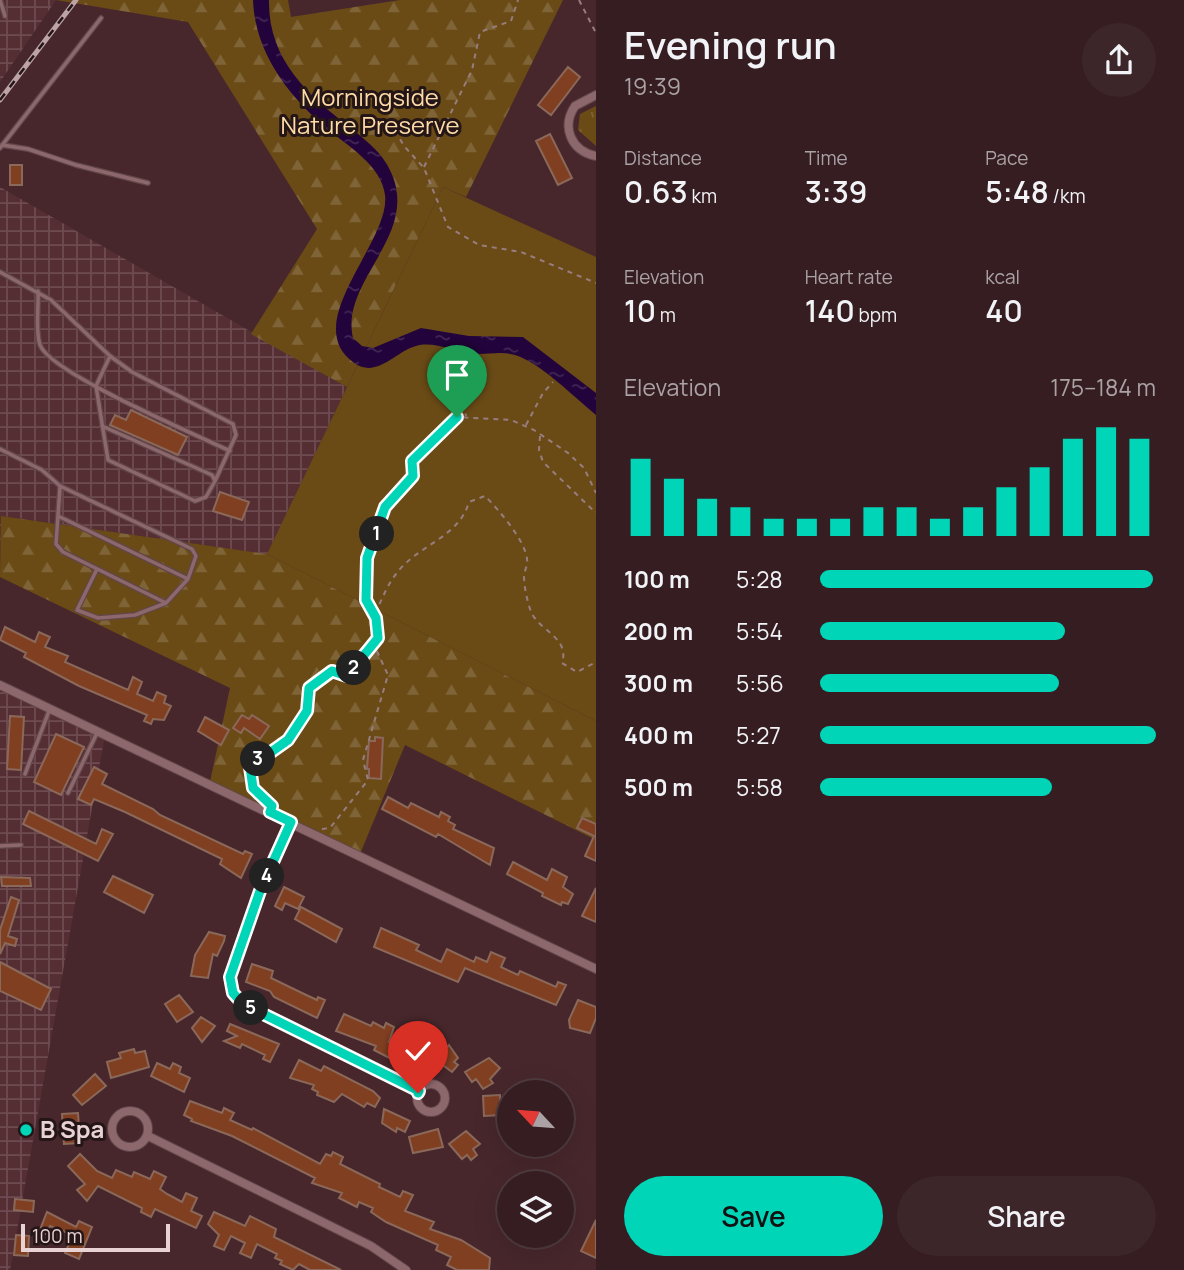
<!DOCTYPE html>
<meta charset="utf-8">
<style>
:root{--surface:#351d21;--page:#3d262a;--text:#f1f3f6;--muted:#aaa2a5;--line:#4f3b3f;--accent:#00d5b7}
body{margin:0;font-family:Manrope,sans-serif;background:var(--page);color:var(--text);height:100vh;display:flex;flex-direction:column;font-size:26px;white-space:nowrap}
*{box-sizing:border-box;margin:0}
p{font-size:23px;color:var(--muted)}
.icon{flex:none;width:38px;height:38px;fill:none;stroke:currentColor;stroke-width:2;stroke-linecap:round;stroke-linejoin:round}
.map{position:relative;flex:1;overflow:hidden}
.panel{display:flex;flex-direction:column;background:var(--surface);width:588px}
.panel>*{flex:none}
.needle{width:46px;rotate:296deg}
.controls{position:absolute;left:497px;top:1080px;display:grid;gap:14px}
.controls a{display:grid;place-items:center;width:77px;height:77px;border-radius:50%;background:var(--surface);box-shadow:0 7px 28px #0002,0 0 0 2px var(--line);font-size:35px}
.scale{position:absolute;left:21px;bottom:18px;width:149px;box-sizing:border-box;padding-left:7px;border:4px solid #e8d2d4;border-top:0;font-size:19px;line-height:24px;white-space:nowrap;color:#e8d2d4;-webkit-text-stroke:5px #241517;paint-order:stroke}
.pin{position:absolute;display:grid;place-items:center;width:60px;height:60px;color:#fff;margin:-72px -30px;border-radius:50% 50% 50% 0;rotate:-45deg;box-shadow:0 0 7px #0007}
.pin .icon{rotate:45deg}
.km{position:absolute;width:35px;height:35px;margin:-18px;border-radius:50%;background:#222;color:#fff;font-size:19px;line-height:35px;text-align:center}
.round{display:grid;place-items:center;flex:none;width:74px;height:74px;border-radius:37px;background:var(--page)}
.headline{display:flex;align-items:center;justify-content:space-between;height:119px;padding:0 28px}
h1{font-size:38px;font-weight:600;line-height:52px}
.figures{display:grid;grid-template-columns:repeat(3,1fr);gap:10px;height:119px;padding:7px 28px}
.figures div{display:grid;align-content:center}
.figures b{font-size:30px;font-weight:600}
.figures small{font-size:19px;font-weight:400}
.figures p{font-size:19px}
.chart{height:196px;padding:14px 28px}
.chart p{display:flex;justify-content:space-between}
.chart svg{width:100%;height:126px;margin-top:7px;stroke:var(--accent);stroke-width:6}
.cta{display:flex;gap:14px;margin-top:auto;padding:14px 28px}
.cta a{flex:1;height:80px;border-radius:42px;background:var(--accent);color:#111;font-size:28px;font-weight:600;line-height:80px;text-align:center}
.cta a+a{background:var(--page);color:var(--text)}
ul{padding:0 28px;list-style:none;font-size:23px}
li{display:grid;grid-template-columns:112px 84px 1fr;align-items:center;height:52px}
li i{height:18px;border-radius:9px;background:var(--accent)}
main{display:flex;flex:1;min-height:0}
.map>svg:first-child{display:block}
</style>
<main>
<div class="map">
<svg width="596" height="1270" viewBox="0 0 596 1270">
<defs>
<pattern id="industrial-grid" width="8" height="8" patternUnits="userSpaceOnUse" patternTransform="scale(1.75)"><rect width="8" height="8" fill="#552e34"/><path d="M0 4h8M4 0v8" fill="none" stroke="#6d4b50"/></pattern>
<pattern id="grass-tufts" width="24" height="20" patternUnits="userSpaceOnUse" patternTransform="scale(1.75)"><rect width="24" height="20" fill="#6a4b16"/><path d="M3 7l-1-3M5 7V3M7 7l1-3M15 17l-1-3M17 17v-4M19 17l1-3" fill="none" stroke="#7f6437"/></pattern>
<pattern id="forest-firs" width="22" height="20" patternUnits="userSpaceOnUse" patternTransform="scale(1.75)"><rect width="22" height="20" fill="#6a4b16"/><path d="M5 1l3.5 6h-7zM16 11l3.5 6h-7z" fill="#7f6437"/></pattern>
<pattern id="water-ripples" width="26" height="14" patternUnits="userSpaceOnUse" patternTransform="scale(1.75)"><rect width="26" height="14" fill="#22033b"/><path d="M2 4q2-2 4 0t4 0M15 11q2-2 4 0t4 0" fill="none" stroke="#422756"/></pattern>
</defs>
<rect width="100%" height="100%" fill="#47272c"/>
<path fill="url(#industrial-grid)" d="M 0,0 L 56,0 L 0,82 Z
M 0,187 L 347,387 L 267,554 L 2,516 L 0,560 Z
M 0,688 L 105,735 L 10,1270 L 0,1270 Z"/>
<path fill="url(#grass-tufts)" d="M 596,106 L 596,146 L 578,130 L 580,114 Z"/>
<path fill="url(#forest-firs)" d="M 56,0 L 288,0 L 291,17 L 400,0 L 563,0 L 466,197 L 443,187 L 347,387 L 251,334 L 317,229 L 188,22 Z
M 1,516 L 267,554 L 596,721 L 596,840 L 405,745 L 360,854 L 210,782 L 230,688 L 0,577 Z"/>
<path fill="#6a4b16" d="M 443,187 L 596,257 L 596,721 L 267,554 Z"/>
<path fill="url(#water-ripples)" d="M 253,0 L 269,0 C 268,60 308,95 352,129 C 369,143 385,155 393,177 C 416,238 340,282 353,338 L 362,346 L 373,348 L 421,328 L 469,336 L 523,337 L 596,393 L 596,415 C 575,398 541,363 515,355 C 500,350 484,356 468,353 C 452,351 433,341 416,346 C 396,351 377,379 354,363 C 298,323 391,242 385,195 C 382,166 347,145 327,129 C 288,95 255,53 253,0 Z"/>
<path fill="#813f21" stroke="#8a685a" stroke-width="2" d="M 568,67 L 580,77 L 551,115 L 538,105 Z
M 550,134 L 572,178 L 558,185 L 536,141 Z
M 10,165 L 22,165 L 22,185 L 10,185 Z
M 131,410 L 187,437 L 178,455 L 110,425 L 115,415 L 126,420 Z
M 220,492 L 249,502 L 242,520 L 213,511 Z
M 5,627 L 35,642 L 39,632 L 50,637 L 45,647 L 68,656 L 65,662 L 128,690 L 133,677 L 142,682 L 137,694 L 153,701 L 157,692 L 166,696 L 164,703 L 171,706 L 164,720 L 153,719 L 151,724 L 144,721 L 147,715 L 79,686 L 24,657 L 26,653 L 0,640 Z
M 242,715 L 249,719 L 252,715 L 269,726 L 260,739 L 244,728 L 241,733 L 233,728 Z
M 10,716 L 24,717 L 21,770 L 7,769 Z
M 205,717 L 229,730 L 221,745 L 198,731 Z
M 56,734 L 84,747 L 61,795 L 34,782 Z
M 375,737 L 383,738 L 381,779 L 369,778 L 369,769 L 367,769 L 369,741 L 375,741 Z
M 94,767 L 107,774 L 102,784 L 153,809 L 160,815 L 243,854 L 245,851 L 252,854 L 241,878 L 220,864 L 222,859 L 125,812 L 94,799 L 91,805 L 78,799 Z
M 388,797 L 408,808 L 411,803 L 439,817 L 441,812 L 450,817 L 448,821 L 455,825 L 453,829 L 494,848 L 490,865 L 438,834 L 436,837 L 382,809 Z
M 29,811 L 96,844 L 102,829 L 113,834 L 98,861 L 23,824 Z
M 582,818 L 596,824 L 596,861 L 585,856 L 594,836 L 577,828 Z
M 513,862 L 547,880 L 552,869 L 567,877 L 563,887 L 573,894 L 568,904 L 562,902 L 561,905 L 542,896 L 543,893 L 507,874 Z
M 113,876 L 153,895 L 144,913 L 104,892 Z
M 1,877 L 30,878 L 31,886 L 2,886 Z
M 284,887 L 304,897 L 298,909 L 285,903 L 282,910 L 275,906 Z
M 596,888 L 596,922 L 582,916 Z
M 11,897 L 19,900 L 8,936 L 17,939 L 15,946 L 5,943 L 0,954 L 0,930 Z
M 301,907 L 342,929 L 336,942 L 295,919 Z
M 381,928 L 419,945 L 416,950 L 441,962 L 447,949 L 474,962 L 476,957 L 487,962 L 491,952 L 505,958 L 501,967 L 518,975 L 520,971 L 556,987 L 558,982 L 566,985 L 556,1005 L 465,968 L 458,982 L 374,947 Z
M 209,932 L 225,936 L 224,941 L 217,956 L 213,954 L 208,978 L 191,976 L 195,955 Z
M 0,962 L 51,989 L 41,1010 L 0,991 Z
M 252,964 L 273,971 L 271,978 L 302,993 L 317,1000 L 318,997 L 325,1000 L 317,1018 L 274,997 L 270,991 L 246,982 Z
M 179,995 L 193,1012 L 177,1022 L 165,1004 Z
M 578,1000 L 596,1007 L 596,1018 L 590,1033 L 570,1028 L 569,1020 Z
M 344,1014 L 371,1026 L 373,1022 L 384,1028 L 386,1023 L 394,1027 L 389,1042 L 421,1052 L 421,1067 L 401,1064 L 374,1050 L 376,1046 L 336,1031 Z
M 201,1017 L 215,1026 L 202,1042 L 192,1028 Z
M 230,1024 L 279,1044 L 270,1062 L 263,1059 L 265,1055 L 242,1044 L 240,1048 L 224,1041 L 237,1036 L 227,1031 Z
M 449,1045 L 458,1058 L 454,1062 L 458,1065 L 452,1072 L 436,1060 Z
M 134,1049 L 135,1053 L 145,1051 L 149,1067 L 111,1078 L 107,1062 L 121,1058 L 119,1053 Z
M 489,1058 L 500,1068 L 490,1079 L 493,1083 L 483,1089 L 476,1079 L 472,1082 L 465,1072 Z
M 299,1060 L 321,1071 L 324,1066 L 373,1091 L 380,1098 L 375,1107 L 367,1103 L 364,1107 L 342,1094 L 334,1102 L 317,1095 L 318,1092 L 312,1089 L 314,1085 L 290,1078 Z
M 157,1063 L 170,1069 L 173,1063 L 181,1067 L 179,1073 L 190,1078 L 184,1092 L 151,1076 Z
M 95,1074 L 106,1086 L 82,1105 L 73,1095 Z
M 500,1095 L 501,1115 L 484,1116 L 483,1096 Z
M 190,1101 L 222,1113 L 224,1108 L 234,1113 L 230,1120 L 252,1130 L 253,1128 L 320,1164 L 326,1154 L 331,1156 L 333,1152 L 343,1157 L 340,1164 L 380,1184 L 379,1187 L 400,1197 L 403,1191 L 413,1195 L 405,1211 L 434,1222 L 430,1229 L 461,1240 L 490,1258 L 489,1270 L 457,1270 L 447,1265 L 451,1257 L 436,1250 L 438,1245 L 386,1222 L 371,1212 L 373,1208 L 359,1202 L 357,1207 L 339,1198 L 342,1193 L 312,1183 L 315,1178 L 232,1136 L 191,1121 L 192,1119 L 184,1115 Z
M 384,1109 L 410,1121 L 405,1132 L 397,1128 L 396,1132 L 382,1123 Z
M 78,1113 L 80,1143 L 64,1144 L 62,1114 Z
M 438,1129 L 443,1147 L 413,1153 L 409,1137 Z
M 466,1131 L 480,1144 L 473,1149 L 477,1155 L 471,1160 L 467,1155 L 462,1159 L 449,1144 Z
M 80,1154 L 97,1171 L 112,1178 L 116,1170 L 132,1177 L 134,1172 L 150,1179 L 154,1171 L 166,1177 L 160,1189 L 167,1194 L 182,1202 L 186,1193 L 197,1198 L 191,1211 L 202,1216 L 196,1228 L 155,1209 L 151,1217 L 141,1212 L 142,1208 L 98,1186 L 87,1201 L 77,1190 L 85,1184 L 68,1166 Z
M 15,1199 L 34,1201 L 33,1212 L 14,1210 Z
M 47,1212 L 76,1227 L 79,1221 L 92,1227 L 79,1259 L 65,1253 L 73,1235 L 50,1226 L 46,1234 L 39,1232 Z
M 214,1212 L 245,1226 L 250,1216 L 276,1229 L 274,1237 L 341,1270 L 310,1270 L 299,1264 L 293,1270 L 280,1264 L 282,1261 L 275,1258 L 277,1254 L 257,1244 L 251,1258 L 240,1253 L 245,1243 L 231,1236 L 224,1250 L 214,1246 L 219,1235 L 208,1224 Z
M 596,1220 L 596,1258 L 581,1251 Z
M 16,1235 L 29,1236 L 28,1256 L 14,1255 Z"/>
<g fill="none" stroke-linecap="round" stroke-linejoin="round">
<g stroke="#61464a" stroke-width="6">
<path id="service" d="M 0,0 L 5,16
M 2,145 L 28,149 L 76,165 L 148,183
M 0,148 L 101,18
M 0,272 L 51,300 L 110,356 L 132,372 L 233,424 L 236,435 L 215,481
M 38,291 C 39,307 35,330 40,345 C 50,373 197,435 230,451
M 102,426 L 212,475 L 215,481 L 206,497 L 195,501 L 108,460 L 96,386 L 110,356
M 0,449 L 42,470 L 60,486 L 192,549 L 196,556 L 188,579 L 166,603 L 135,615 L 98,618 L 77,610 L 97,569
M 60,487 L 56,544 L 63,552 L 166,603
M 58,516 L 188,579
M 25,774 L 49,711
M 68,793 L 97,733
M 0,846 L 21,845"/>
</g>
<g stroke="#61464a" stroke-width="10">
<path id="minor" d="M 596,95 L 575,106 C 561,127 571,151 596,156
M 0,685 L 596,969
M 291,822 L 260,891 L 230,977 L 233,993 L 243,1004 L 419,1091
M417 1098a14 14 0 1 1 28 0a14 14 0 1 1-28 0Z
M112 1129a18 18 0 1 1 36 0a18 18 0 1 1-36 0Z
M 148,1136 L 371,1246 L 406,1270"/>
</g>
<path stroke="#987d80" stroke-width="2" stroke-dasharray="5 5" stroke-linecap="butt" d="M 579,0 L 596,33
M 390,122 L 404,146 L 424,168 L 448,227 L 479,245 L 521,252 L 596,283
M 424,167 L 472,70 L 480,32 L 511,21 L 518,0
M 453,365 L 466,416
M 526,425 L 543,393 L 553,382
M 540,436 L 539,450 L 543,462 L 596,513
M 375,613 C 382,600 387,585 396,574 C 417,545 459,538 469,502 L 485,496 C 498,509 525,540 527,559 C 528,564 525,570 524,575 C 524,587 527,600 531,612 C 540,631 570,638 562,663 L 577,672 L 596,662
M 265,801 L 253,788 L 250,767 L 288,740 L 308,711 L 309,688 L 332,671 L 347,676 L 378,638 L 376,619 L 366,600 L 367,558 L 385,507 L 413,476 L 412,461 L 457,417 L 511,420 L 534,430 L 568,453 L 584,468 L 596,493
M 322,829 L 330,828 L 368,780 L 363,760 L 388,675 L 374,645"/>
<use href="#service" stroke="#8c676c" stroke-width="3.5"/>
<use href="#minor" stroke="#8c676c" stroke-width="8"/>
<g stroke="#bca3a6" stroke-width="5">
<path id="rail" d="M 0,100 L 76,0"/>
</g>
<use href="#rail" stroke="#241517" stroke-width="2.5" stroke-dasharray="8" stroke-linecap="butt"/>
</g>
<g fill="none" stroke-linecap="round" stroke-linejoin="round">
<g stroke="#fff" stroke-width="14">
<path id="route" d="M 418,1093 L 419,1091 L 243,1004 L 233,993 L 230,977 L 260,891 L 291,822 L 270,812 L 272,806 L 253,788 L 250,767 L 288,740 L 307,711 L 309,688 L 332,671 L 347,676 L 378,638 L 376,618 L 366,600 L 367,558 L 385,507 L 413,476 L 412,461 L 457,417"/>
</g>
<use href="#route" stroke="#00d5b7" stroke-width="9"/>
</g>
<circle fill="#00d5b7" stroke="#241517" stroke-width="2.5" cx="26" cy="1130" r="7"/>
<g text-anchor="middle" stroke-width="6" stroke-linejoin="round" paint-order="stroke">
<g font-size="24" fill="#fedaa6" stroke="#241517">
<text x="370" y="106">Morningside<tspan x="370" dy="28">Nature Preserve</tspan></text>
</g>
<g font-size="24" font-weight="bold" fill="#e8d2d4" stroke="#241517" text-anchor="start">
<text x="40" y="1138">B Spa</text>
</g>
</g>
</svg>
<div class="controls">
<a><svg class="needle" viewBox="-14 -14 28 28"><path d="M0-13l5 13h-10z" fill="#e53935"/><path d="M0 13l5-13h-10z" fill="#aaa2a5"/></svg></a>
<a><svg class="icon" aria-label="layers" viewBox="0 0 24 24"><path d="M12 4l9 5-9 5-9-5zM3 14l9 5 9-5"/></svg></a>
</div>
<div class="scale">100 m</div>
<div class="pin" style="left:457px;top:417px;background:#1e9e55"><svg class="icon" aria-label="arrive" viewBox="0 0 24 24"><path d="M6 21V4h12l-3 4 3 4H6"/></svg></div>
<div class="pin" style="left:418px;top:1093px;background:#d93025"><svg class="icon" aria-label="check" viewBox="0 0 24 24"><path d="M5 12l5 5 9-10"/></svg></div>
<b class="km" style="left:377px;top:534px">1</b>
<b class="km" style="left:354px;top:668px">2</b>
<b class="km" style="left:258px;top:759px">3</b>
<b class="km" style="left:267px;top:876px">4</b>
<b class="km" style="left:251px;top:1008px">5</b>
</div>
<section class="panel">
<div class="headline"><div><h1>Evening run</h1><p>19:39</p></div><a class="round"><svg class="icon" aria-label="share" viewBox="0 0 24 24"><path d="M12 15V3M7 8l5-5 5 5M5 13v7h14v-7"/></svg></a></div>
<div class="figures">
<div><p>Distance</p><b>0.63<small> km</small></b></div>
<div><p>Time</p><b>3:39</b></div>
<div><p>Pace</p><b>5:48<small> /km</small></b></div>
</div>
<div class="figures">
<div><p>Elevation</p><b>10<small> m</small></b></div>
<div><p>Heart rate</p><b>140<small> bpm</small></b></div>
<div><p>kcal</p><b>40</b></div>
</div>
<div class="chart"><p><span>Elevation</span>175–184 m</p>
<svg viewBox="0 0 160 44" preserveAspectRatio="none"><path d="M5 44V17M15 44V24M25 44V31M35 44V34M45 44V38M55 44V38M65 44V38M75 44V34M85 44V34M95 44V38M105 44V34M115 44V27M125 44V20M135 44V10M145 44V6M155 44V10"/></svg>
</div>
<ul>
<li><b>100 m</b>5:28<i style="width:99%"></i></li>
<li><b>200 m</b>5:54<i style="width:73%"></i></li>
<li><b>300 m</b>5:56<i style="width:71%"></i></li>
<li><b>400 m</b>5:27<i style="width:100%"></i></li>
<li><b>500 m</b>5:58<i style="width:69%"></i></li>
</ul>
<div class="cta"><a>Save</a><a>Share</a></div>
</section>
</main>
